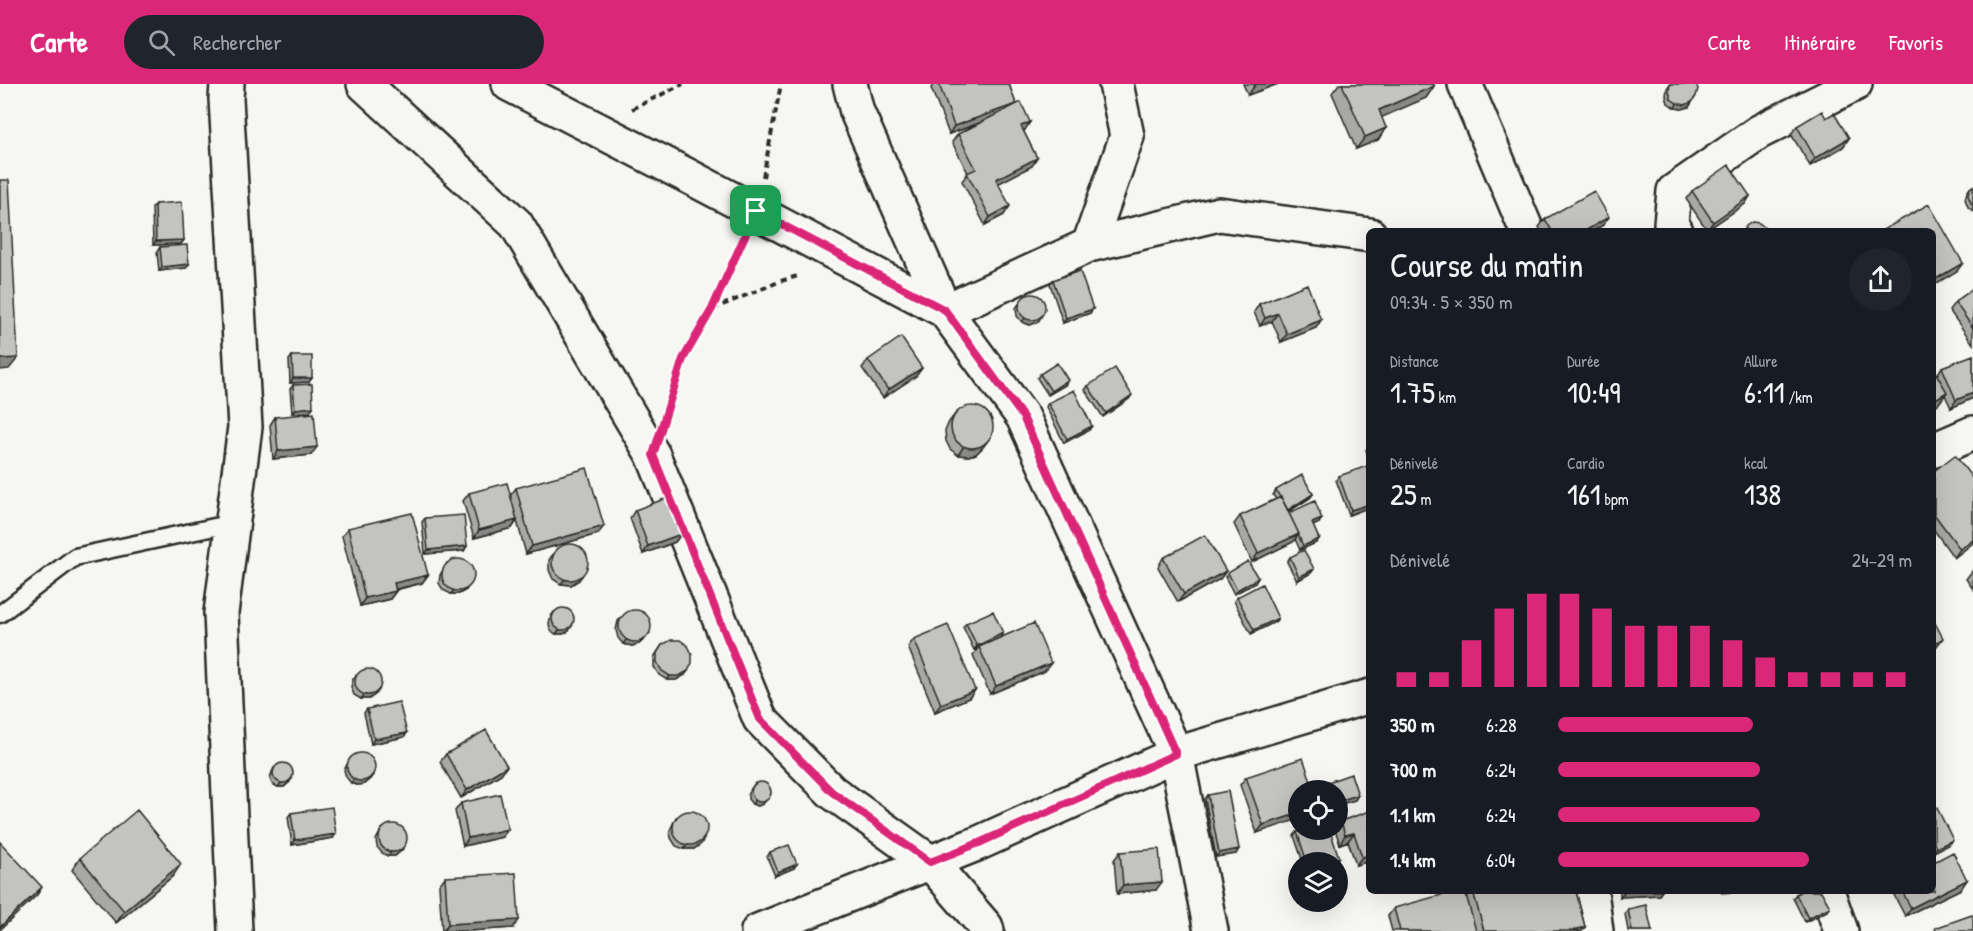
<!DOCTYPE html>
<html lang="fr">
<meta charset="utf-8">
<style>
:root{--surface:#171b24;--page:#20242c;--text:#f1f3f6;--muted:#9ea1a6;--accent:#db2777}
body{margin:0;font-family:"Patrick Hand",sans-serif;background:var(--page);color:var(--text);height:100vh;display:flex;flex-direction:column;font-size:22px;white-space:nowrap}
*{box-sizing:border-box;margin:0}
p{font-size:20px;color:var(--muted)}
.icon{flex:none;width:33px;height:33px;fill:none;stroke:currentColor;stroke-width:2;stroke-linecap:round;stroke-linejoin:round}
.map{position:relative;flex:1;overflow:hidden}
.side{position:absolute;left:1366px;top:144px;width:570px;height:666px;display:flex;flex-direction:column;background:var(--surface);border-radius:9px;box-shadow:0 6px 24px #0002}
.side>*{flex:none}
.fabs{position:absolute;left:1288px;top:696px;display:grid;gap:12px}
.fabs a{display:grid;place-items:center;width:60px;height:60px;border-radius:50%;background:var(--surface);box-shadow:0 6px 24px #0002;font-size:30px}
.pin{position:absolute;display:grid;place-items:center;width:51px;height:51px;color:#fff;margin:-26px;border-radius:12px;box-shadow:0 3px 9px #0006}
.round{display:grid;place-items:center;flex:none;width:63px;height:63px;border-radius:32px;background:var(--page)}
.headline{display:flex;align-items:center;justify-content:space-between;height:102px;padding:0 24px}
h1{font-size:33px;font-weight:600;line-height:45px}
.metrics{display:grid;grid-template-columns:repeat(3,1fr);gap:9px;height:102px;padding:6px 24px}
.metrics div{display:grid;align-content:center}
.metrics b{font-size:30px;font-weight:600}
.metrics small{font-size:16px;font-weight:400}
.metrics p{font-size:16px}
.chart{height:168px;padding:12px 24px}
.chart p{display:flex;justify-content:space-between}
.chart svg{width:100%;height:108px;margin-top:6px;stroke:var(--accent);stroke-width:6}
ul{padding:0 24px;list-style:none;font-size:20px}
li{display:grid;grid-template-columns:96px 72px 1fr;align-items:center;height:45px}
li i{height:15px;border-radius:8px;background:var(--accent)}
header{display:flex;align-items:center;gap:36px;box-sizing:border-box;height:84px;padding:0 30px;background:var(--accent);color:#fff}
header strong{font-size:28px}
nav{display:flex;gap:33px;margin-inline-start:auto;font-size:21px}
.search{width:420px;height:54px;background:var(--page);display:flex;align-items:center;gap:15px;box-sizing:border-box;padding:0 21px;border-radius:33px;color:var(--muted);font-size:22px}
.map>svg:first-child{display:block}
</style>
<header>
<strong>Carte</strong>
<div class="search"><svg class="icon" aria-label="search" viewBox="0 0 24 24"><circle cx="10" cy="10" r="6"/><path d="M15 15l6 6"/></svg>Rechercher</div>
<nav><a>Carte</a><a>Itinéraire</a><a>Favoris</a></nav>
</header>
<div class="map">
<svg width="1973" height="847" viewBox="0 0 1973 847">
<rect width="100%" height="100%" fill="#f6f6f2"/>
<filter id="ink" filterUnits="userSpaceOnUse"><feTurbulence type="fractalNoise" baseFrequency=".0167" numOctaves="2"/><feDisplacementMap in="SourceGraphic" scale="12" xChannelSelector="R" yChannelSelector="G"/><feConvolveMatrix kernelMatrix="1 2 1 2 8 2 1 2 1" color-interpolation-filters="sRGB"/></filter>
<g filter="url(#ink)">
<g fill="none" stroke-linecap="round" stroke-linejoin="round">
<g stroke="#2b2b2b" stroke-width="21">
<path id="service" d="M 0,530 L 75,473 L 233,439"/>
</g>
<g stroke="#2b2b2b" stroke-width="38">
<path id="minor" d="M 227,0 L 226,15 L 245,343 L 221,529 L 235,847
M 364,0 L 516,140 L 653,371 L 760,635 L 832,708 L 930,778 L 986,843 L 987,847
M 509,0 L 688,92 L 945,227
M 850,0 L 857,28 L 945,227 L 1023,333 L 1176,670 L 1211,847
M 1465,0 L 1527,147
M 1676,147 L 1671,140 L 1674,107 L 1759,48 L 1855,0
M 1089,161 L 1127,52 L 1116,0
M 945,227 L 1089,161 L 1219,130 L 1370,151
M 1934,366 L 1973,349
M 1591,807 L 1596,847
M 1827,807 L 1841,847
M 758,847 L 979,759 L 1176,670 L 1370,612"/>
</g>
<path stroke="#2b2b2b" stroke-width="4" stroke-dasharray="6 4.5" stroke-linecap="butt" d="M 632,25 L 683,0
M 763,93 L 781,0
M 713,225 L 781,197 L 801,191
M 667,328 L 683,275 L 712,225 L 743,157"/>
<use href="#service" stroke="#f6f6f2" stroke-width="16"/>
<use href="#minor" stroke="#f6f6f2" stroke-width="33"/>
</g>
<path fill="#a8a8a5" stroke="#2b2b2b" stroke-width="1.5" d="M 934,0 L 1009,0 L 1016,20 L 1015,21 L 1025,46 L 1023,46 L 1037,74 L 1032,82 L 998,99 L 1004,131 L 985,141 L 962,97 L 968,89 L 952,58 L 958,50 L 982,38 L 949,50 L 931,4 Z
M 1243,0 L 1278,0 L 1248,11 Z
M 1339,0 L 1433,0 L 1434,2 L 1426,14 L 1381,33 L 1386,44 L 1378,56 L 1356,65 L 1332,9 Z
M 1670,0 L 1696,12 L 1689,23 L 1682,25 L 1675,24 L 1668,19 L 1666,12 L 1667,4 Z
M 1826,34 L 1849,54 L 1843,63 L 1810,82 L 1791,50 L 1797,42 Z
M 1973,102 L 1973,127 L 1968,123 L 1965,115 L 1967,108 L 1970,104 Z
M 1692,107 L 1750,112 L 1745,120 L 1707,146 L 1686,115 Z
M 155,120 L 184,156 L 181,160 L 153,161 L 152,124 Z
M 1545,135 L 1603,141 L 1593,147 L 1541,147 L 1539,143 Z
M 160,163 L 186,184 L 159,187 L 157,168 Z
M 1053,196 L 1090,229 L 1063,239 L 1050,200 Z
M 1973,205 L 1973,260 L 1949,226 L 1955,218 Z
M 1024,213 L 1038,238 L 1030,241 L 1022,238 L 1017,232 L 1016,224 Z
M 1259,220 L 1321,236 L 1316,244 L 1281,258 L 1272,237 L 1260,242 L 1254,228 Z
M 1973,271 L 1973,314 L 1951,324 L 1945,311 L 1939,319 L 1934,323 L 1934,286 L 1937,291 L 1942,283 Z
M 292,272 L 312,294 L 309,298 L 290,299 L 289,276 Z
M 868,276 L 922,284 L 916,292 L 883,314 L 862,284 Z
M 1040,290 L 1065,301 L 1048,311 L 1037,294 Z
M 293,301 L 310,328 L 292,329 L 290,305 Z
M 1088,302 L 1129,315 L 1103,333 L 1085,306 Z
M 1048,319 L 1089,346 L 1064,359 L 1046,323 Z
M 955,330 L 989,355 L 983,363 L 976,370 L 968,372 L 958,371 L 950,365 L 946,357 L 945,347 L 949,338 Z
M 275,333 L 311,371 L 273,375 L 270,341 Z
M 1370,361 L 1370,379 L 1366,366 Z
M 1934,387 L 1973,395 L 1973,459 L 1954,474 L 1934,446 Z
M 1339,392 L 1370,423 L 1349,431 L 1336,396 Z
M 516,404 L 598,450 L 526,470 L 517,437 L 512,444 L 474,454 L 463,417 L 469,409 L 510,412 Z
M 1276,406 L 1313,410 L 1310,414 L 1288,428 L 1319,439 L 1313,442 L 1319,455 L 1316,459 L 1300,466 L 1295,455 L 1293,458 L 1252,478 L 1234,440 L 1240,432 L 1276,415 L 1273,411 Z
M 635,426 L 681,450 L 675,458 L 643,470 L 630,434 Z
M 425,434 L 467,462 L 464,467 L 425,470 L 422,438 Z
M 348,444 L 428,491 L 422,499 L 396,506 L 396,507 L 390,515 L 360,522 L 342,452 Z
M 557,464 L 579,496 L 571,501 L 561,500 L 553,495 L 549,486 L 549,476 Z
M 1290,473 L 1314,485 L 1311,489 L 1297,497 L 1287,478 Z
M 1163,474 L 1226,487 L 1220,495 L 1178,518 L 1158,483 Z
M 447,479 L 466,506 L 459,510 L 451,510 L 443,506 L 439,499 L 440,491 Z
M 1972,487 L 1973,487 L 1973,505 L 1966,495 Z
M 1228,489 L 1255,499 L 1234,510 L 1225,493 Z
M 1237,513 L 1278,534 L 1275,538 L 1251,550 L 1234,517 Z
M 554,528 L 569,547 L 563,550 L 556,550 L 550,546 L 549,539 L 551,532 Z
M 621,533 L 646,554 L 639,560 L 632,562 L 623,560 L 618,554 L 616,546 L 618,537 Z
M 966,539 L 1003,549 L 1000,554 L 1045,587 L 990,610 L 973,571 L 978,564 L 974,566 L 963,543 Z
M 914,555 L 975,606 L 969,614 L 935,628 L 908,563 Z
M 662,561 L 685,591 L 676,596 L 667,596 L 659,591 L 654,583 L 654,573 Z
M 356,591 L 376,610 L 369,615 L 361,615 L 354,611 L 351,603 L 353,595 Z
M 367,625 L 407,649 L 404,653 L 371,660 L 364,629 Z
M 446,670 L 501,690 L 461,714 L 440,678 Z
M 350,675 L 373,691 L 370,695 L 364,700 L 357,701 L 351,699 L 346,693 L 344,686 Z
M 274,684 L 290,698 L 284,703 L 278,703 L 272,700 L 270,694 L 272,688 Z
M 1246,693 L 1314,706 L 1257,749 L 1240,701 Z
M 1328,698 L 1355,716 L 1338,706 L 1326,706 L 1325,702 Z
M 755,699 L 767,715 L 763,720 L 758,722 L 752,720 L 748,715 L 748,709 Z
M 1208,711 L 1236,770 L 1216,773 L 1205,715 Z
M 461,719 L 508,745 L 502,753 L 463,762 L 455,727 Z
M 1370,727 L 1370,777 L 1356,781 L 1348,757 L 1340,760 L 1335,746 L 1338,746 L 1338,740 L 1341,737 Z
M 291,729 L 333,754 L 292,761 L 288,733 Z
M 676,733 L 701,760 L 694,765 L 684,765 L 676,762 L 671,754 L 670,746 Z
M 382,745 L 404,763 L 401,767 L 395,772 L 388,772 L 382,769 L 377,763 L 376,756 Z
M 1297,748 L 1339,774 L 1335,778 L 1303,778 L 1294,752 Z
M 770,768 L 794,784 L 775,792 L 767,773 Z
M 1120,768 L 1156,806 L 1117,810 L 1114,776 Z
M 80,774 L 173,792 L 116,839 L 72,786 Z
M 445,793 L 513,844 L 469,847 L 442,847 L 439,801 Z
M 1961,805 L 1905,832 L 1892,807 L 1934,807 Z
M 1472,807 L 1576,807 L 1585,843 L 1582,847 L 1392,847 L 1388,832 L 1394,824 L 1467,814 Z
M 1620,807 L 1662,807 L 1659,811 L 1620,813 Z
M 1796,810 L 1830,823 L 1827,827 L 1805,838 L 1793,814 Z
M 1628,825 L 1652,847 L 1628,847 L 1625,830 Z"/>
<path fill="#888886" stroke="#2b2b2b" stroke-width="1.5" d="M 1256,0 L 1278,0 L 1248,11 Z
M 1434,2 L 1426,14 L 1371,38 L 1379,26 Z
M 1692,18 L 1689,23 L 1682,25 L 1675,24 L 1677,19 Z
M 1016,20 L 1010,28 L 949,50 L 954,42 Z
M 1030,38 L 1025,46 L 1016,50 L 1021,42 Z
M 1386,44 L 1378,56 L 1356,65 L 1365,53 Z
M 1849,54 L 1843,63 L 1810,82 L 1815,74 Z
M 1037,74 L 1032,82 L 990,104 L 996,95 Z
M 1750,112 L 1745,120 L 1707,146 L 1713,138 Z
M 1010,122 L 1004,131 L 985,141 L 990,133 Z
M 1609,133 L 1603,141 L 1593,147 L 1585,147 Z
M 184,156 L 181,160 L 153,161 L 156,157 Z
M 1963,179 L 1957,187 L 1934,201 L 1934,196 Z
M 189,180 L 186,184 L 159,187 L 162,183 Z
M 1093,225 L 1090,229 L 1063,239 L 1066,234 Z
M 1278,229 L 1272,237 L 1260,242 L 1265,234 Z
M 1041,233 L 1038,238 L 1030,241 L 1022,238 L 1025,234 Z
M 1321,236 L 1316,244 L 1281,258 L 1287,250 Z
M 18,274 L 9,285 L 0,286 L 0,275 Z
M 922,284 L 916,292 L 883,314 L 888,306 Z
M 293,294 L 312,294 L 309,298 L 290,299 Z
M 1068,296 L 1065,301 L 1048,311 L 1051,307 Z
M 1947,308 L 1939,319 L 1934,323 L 1934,316 Z
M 1973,309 L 1973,314 L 1951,324 L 1956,316 Z
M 1132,311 L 1129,315 L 1103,333 L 1106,329 Z
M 313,323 L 310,328 L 292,329 L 295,325 Z
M 1092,342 L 1089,346 L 1064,359 L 1067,355 Z
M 989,355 L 983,363 L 976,370 L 968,372 L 958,371 L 964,362 Z
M 317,363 L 311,371 L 273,375 L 278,367 Z
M 1313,410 L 1310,414 L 1285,430 L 1288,426 Z
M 1370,420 L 1370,423 L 1349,431 L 1351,426 Z
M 1322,435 L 1319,439 L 1309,444 L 1312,439 Z
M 517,436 L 512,444 L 474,454 L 479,446 Z
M 604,442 L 598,450 L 526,470 L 532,462 Z
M 681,450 L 675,458 L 643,470 L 648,462 Z
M 1299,450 L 1293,458 L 1252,478 L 1258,469 Z
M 1319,455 L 1316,459 L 1300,466 L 1303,462 Z
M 1973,456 L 1973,459 L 1954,474 L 1960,465 Z
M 467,462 L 464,467 L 425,470 L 428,466 Z
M 1314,485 L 1311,489 L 1297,497 L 1299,493 Z
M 1226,487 L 1220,495 L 1178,518 L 1184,510 Z
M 428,491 L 422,499 L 388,507 L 394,499 Z
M 582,492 L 579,496 L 571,501 L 561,500 L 564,496 Z
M 1258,494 L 1255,499 L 1234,510 L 1237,506 Z
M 469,502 L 466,506 L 459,510 L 451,510 L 454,506 Z
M 396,507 L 390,515 L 360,522 L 365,514 Z
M 1278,534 L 1275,538 L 1251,550 L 1254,546 Z
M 572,542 L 569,547 L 563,550 L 556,550 L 559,546 Z
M 1003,549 L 1000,554 L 974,566 L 977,562 Z
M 649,550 L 639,560 L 632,562 L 623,560 L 626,556 Z
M 1943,554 L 1937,562 L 1934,565 L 1934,560 Z
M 1051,579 L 1045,587 L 990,610 L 996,602 Z
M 688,587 L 685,591 L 676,596 L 667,596 L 670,592 Z
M 379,606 L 376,610 L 369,615 L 361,615 L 364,611 Z
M 975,606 L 969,614 L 935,628 L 941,620 Z
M 407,649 L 404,653 L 371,660 L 374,655 Z
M 507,682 L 501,690 L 461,714 L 467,706 Z
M 373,691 L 370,695 L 364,700 L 357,701 L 351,699 L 354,695 Z
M 293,694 L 284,703 L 278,703 L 281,699 Z
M 770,711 L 763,720 L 758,722 L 752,720 L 755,716 Z
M 1358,711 L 1355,716 L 1338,721 L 1338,717 Z
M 1299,729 L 1299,735 L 1257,749 L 1263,741 Z
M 508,745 L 502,753 L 463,762 L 468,754 Z
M 1354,749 L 1348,757 L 1340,760 L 1345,751 Z
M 336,750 L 333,754 L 292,761 L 295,756 Z
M 704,755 L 701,760 L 694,765 L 684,765 L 687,761 Z
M 1953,756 L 1950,760 L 1934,768 L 1936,764 Z
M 404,763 L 401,767 L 395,772 L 388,772 L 391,768 Z
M 1239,765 L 1236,770 L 1216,773 L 1219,769 Z
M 1370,771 L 1370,777 L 1356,781 L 1362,773 Z
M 1339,774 L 1335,778 L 1325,778 Z
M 181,780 L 173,792 L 116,839 L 124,827 Z
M 797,780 L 794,784 L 775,792 L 778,788 Z
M 1967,796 L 1961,805 L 1905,832 L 1911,824 Z
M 1162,798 L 1156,806 L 1117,810 L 1123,801 Z
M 42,803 L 37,811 L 0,846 L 0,843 Z
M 1625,807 L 1662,807 L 1659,811 L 1620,813 Z
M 1723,807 L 1747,807 L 1722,809 Z
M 1830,823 L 1827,827 L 1805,838 L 1808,834 Z
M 519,836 L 513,844 L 469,847 L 443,847 L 448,840 Z
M 1585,843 L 1582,847 L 1570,847 Z"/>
<path fill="#c3c3c0" stroke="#2b2b2b" stroke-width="1.5" d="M 939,0 L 1009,0 L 1016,20 L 954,42 Z
M 1342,0 L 1433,0 L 1434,2 L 1379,26 L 1386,44 L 1365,53 Z
M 1670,0 L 1696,0 L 1698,5 L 1696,12 L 1692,18 L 1685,21 L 1677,19 L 1671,15 L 1669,7 Z
M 1021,18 L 1030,38 L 1021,42 L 1037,74 L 996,95 L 1010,122 L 990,133 L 967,89 L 976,85 L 958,50 Z
M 1822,27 L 1826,34 L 1834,29 L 1849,54 L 1815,74 L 1797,42 Z
M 1729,81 L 1750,112 L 1713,138 L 1692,107 Z
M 0,96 L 9,96 L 18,274 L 0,275 Z
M 1973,102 L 1973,121 L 1971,119 L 1968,111 L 1970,104 Z
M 1594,107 L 1609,133 L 1585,147 L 1552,147 L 1545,135 Z
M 182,118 L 184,156 L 156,157 L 155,120 Z
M 1929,120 L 1963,179 L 1934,196 L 1934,147 L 1881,147 Z
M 1752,138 L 1759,139 L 1764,143 L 1765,147 L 1744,147 L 1746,142 Z
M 187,161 L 189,180 L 162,183 L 160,163 Z
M 1080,187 L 1093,225 L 1066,234 L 1053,196 Z
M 1307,200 L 1321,236 L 1287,250 L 1278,229 L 1265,234 L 1259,220 Z
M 1973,205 L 1973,244 L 1955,218 Z
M1019 223a13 13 0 1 1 26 0a13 13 0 1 1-26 0Z
M 901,253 L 922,284 L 888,306 L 868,276 Z
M 1973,271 L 1973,309 L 1956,316 L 1942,283 Z
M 292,272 L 312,272 L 312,294 L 293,294 Z
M 1057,279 L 1068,296 L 1051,307 L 1040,290 Z
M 1115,284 L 1132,311 L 1106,329 L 1088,302 Z
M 1934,286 L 1947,308 L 1934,316 Z
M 312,300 L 313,323 L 295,325 L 293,301 Z
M 1074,306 L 1092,342 L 1067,355 L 1048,319 Z
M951 343a21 21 0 1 1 42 0a21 21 0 1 1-42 0Z
M 314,329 L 317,363 L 278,367 L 275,333 Z
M 1955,371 L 1973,395 L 1973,456 L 1960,465 L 1934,430 L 1934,387 Z
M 1370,381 L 1370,420 L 1351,426 L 1339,392 Z
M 587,384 L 604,442 L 532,462 L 516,404 Z
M 1302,391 L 1313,410 L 1288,426 L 1281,413 L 1280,413 L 1276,406 Z
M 507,399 L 517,436 L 479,446 L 469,409 Z
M 1281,413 L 1299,450 L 1258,469 L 1240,432 Z
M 667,414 L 681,450 L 648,462 L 635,426 Z
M 1315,417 L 1322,435 L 1312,439 L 1319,455 L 1303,462 L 1298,450 L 1299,450 L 1289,429 Z
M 412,429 L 428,491 L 394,499 L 396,507 L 365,514 L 348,444 Z
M 464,431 L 467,462 L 428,466 L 425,434 Z
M 1205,451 L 1226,487 L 1184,510 L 1163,474 Z
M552 478a18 18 0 1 1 36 0a18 18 0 1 1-36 0Z
M 1304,466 L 1314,485 L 1299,493 L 1290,473 Z
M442 491a16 16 0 1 1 32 0a16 16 0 1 1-32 0Z
M 1248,477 L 1258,494 L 1237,506 L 1228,489 Z
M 1262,500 L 1278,534 L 1254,546 L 1237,513 Z
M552 535a11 11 0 1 1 22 0a11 11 0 1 1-22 0Z
M619 542a16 16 0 1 1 32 0a16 16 0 1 1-32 0Z
M 993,527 L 1003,549 L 977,562 L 966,539 Z
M 1934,537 L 1943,554 L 1934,560 Z
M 1034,539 L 1051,579 L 996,602 L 979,563 Z
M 948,541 L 975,606 L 941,620 L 914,555 Z
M 671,556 L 680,556 L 688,562 L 692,570 L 692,579 L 688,587 L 679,592 L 670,592 L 662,587 L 657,578 L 657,569 L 662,561 Z
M355 598a13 13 0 1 1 26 0a13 13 0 1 1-26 0Z
M 399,618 L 407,649 L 374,655 L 367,625 Z
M 486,646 L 507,682 L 467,706 L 446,670 Z
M347 683a14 14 0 1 1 28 0a14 14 0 1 1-28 0Z
M 1303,674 L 1314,706 L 1299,706 L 1299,729 L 1263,741 L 1246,693 Z
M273 689a10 10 0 1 1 20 0a10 10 0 1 1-20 0Z
M 1351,690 L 1358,711 L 1338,717 L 1338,706 L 1331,706 L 1328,698 Z
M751 708a10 10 0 1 1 20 0a10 10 0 1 1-20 0Z
M 1228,707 L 1239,765 L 1219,769 L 1208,711 Z
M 500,710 L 508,745 L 468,754 L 461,719 Z
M 332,723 L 336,750 L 295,756 L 291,729 Z
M 1937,724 L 1953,756 L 1936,764 L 1934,759 L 1934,726 Z
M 137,726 L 181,780 L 124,827 L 80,774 Z
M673 744a17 17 0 1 1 34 0a17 17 0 1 1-34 0Z
M 1370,727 L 1370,771 L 1362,773 L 1354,749 L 1345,751 L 1341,737 Z
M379 754a14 14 0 1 1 28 0a14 14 0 1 1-28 0Z
M 1305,746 L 1330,746 L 1339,774 L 1325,778 L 1307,778 L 1297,748 Z
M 0,758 L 42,803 L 0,843 Z
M 789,761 L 797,780 L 778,788 L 770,768 Z
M 1159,765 L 1162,798 L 1123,801 L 1120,768 Z
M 1953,768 L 1967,796 L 1911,824 L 1902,807 L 1934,807 L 1934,778 Z
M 516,789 L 519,836 L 448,840 L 445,793 Z
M 1456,807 L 1465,807 L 1476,847 L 1400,847 L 1394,824 Z
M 1473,807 L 1576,807 L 1585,843 L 1570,847 L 1484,847 Z
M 1801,807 L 1821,807 L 1830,823 L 1808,834 L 1796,810 Z
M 1646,821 L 1652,847 L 1632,847 L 1628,825 Z
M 1972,831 L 1973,833 L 1973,847 L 1936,847 L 1935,844 Z"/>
</g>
<g fill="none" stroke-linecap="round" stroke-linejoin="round" filter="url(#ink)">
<g stroke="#fff" stroke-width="12">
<path id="route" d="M 756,127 L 945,226 L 1023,333 L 1176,670 L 979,759 L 930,778 L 832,708 L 760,635 L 653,371 L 683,275 L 712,225 Z"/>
</g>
<use href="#route" stroke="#db2777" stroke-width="8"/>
</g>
</svg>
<div class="fabs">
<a><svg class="icon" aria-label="locate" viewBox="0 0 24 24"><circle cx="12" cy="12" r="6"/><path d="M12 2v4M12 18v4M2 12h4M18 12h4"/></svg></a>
<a><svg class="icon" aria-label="layers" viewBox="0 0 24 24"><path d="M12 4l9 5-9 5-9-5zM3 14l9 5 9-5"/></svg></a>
</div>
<div class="pin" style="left:756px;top:127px;background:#1e9e55"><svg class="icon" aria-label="arrive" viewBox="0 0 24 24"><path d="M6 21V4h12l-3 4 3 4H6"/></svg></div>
<section class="side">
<div class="headline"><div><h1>Course du matin</h1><p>09:34 · 5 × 350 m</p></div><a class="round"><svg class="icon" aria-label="share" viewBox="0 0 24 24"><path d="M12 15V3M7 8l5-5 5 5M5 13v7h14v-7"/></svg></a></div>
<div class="metrics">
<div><p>Distance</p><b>1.75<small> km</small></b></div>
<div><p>Durée</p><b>10:49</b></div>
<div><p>Allure</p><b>6:11<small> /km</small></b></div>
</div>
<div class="metrics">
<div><p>Dénivelé</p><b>25<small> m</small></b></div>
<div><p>Cardio</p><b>161<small> bpm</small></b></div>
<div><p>kcal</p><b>138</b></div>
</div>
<div class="chart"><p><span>Dénivelé</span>24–29 m</p>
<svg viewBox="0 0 160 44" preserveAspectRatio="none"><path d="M5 44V38M15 44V38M25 44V25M35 44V12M45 44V6M55 44V6M65 44V12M75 44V19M85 44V19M95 44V19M105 44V25M115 44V32M125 44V38M135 44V38M145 44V38M155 44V38"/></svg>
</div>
<ul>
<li><b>350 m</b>6:28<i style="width:55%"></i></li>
<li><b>700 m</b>6:24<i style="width:57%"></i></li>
<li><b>1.1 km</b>6:24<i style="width:57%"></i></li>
<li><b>1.4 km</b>6:04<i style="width:71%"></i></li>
</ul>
</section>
</div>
